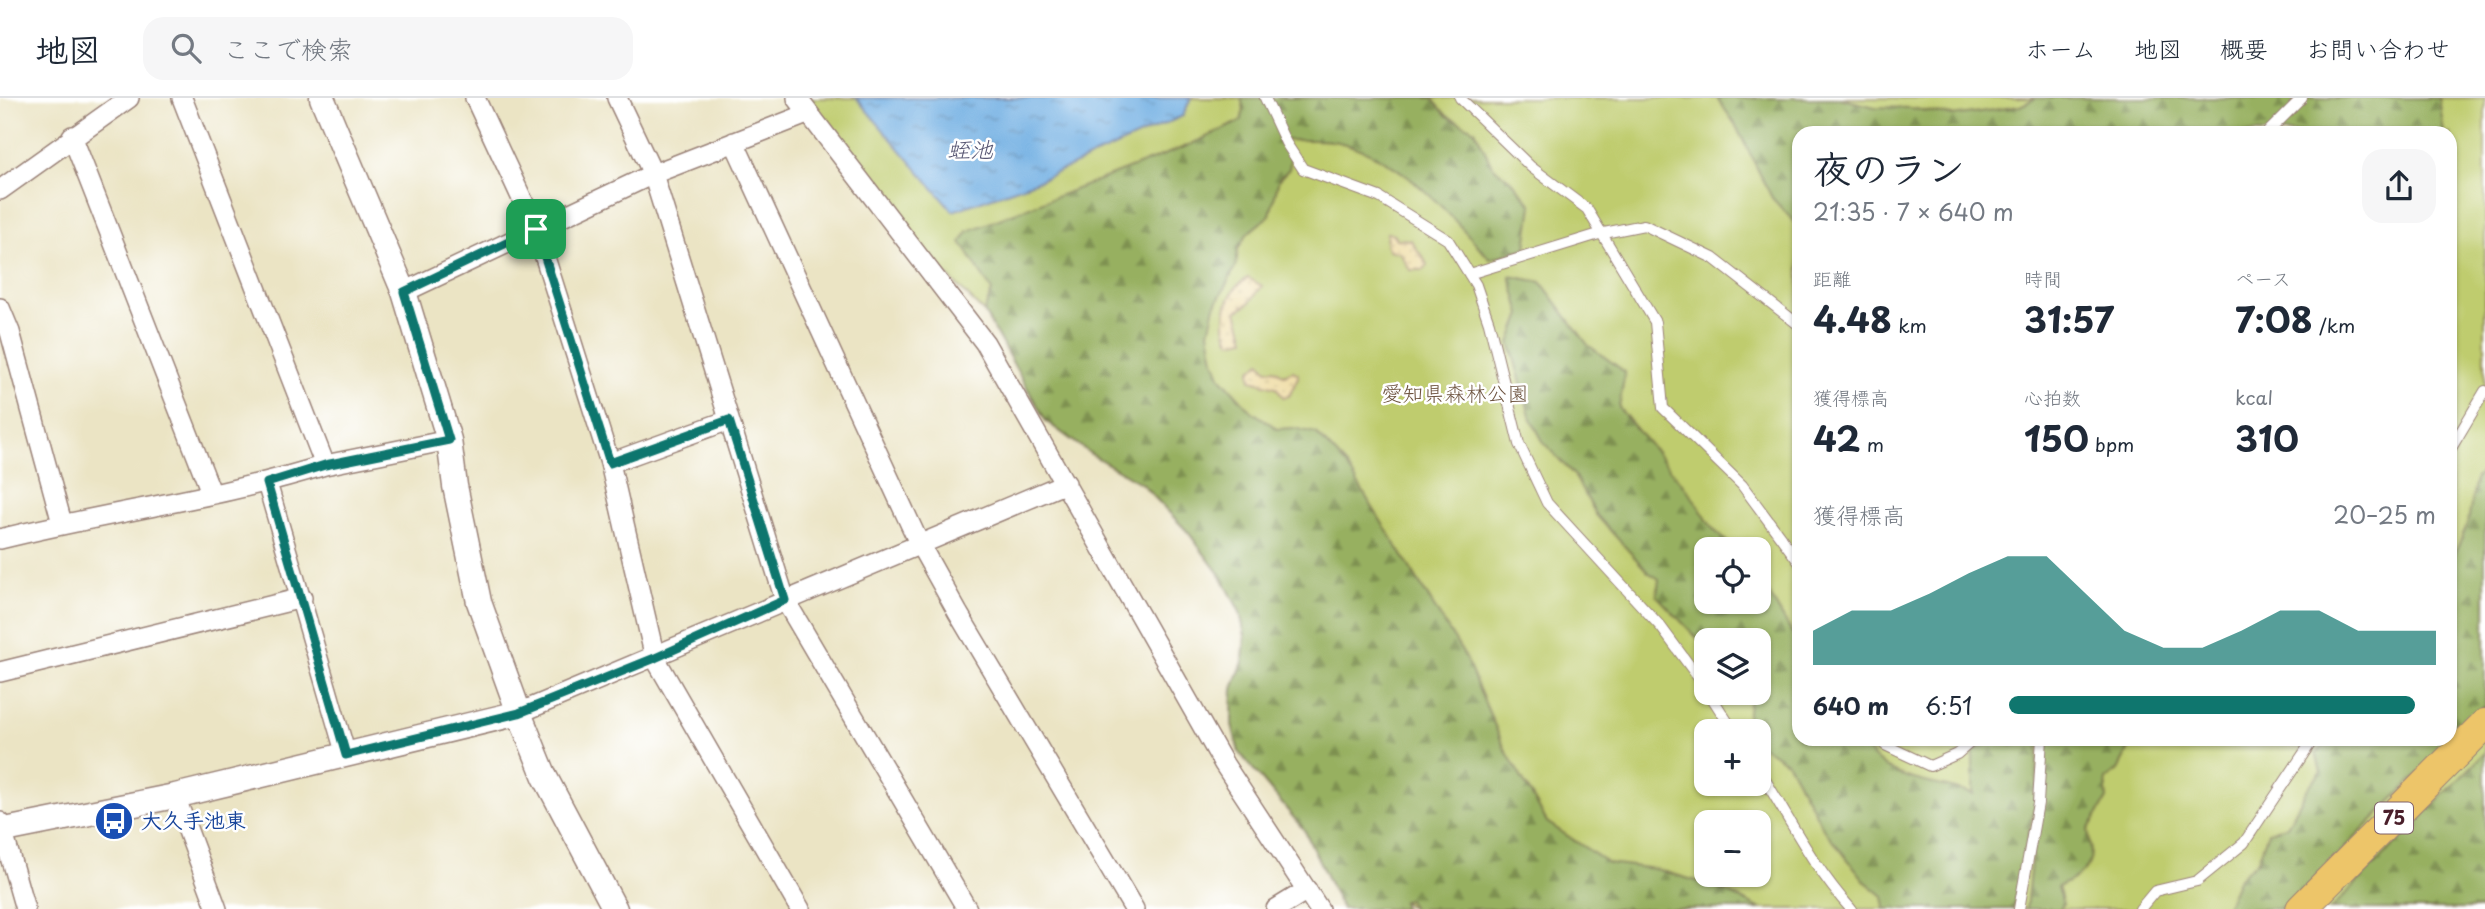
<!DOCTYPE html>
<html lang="ja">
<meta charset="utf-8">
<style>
:root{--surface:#fff;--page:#f6f6f7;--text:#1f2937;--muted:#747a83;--line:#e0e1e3;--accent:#0f766e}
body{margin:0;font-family:"Playpen Sans","Klee One",sans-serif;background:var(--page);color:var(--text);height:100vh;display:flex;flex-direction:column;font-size:26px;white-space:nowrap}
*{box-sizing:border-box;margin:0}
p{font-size:23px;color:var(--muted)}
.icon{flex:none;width:38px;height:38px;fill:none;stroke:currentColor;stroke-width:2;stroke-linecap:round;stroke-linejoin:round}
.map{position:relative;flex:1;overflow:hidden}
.drawer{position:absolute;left:1792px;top:28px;width:665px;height:620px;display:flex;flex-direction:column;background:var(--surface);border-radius:21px;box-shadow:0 2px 5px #0004}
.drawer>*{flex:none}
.tools{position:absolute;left:1694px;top:439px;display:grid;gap:14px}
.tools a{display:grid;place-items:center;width:77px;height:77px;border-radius:14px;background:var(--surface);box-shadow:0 2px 5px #0004;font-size:35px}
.pin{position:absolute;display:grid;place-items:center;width:60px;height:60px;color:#fff;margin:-30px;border-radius:14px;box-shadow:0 4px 10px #0006}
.round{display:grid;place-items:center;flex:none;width:74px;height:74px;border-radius:21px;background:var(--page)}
.head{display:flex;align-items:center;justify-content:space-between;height:119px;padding:0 21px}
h1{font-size:38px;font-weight:700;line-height:52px}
.figures{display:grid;grid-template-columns:repeat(3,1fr);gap:10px;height:119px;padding:7px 21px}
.figures div{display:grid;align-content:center}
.figures b{font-size:35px;font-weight:700}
.figures small{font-size:19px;font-weight:400}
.figures p{font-size:19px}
.chart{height:196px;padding:14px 21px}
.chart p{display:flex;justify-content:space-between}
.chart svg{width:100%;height:126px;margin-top:7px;fill:var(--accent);opacity:.7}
ul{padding:0 21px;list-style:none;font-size:23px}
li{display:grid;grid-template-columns:112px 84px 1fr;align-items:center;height:52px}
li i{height:18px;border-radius:9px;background:var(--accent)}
header{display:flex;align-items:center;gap:42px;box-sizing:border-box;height:98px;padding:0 35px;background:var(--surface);border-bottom:2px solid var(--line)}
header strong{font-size:33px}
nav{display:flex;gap:38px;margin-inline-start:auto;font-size:24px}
.search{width:490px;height:63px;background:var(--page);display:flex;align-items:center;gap:18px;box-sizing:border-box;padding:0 24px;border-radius:21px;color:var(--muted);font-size:26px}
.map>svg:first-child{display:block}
</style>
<header>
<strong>地図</strong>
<div class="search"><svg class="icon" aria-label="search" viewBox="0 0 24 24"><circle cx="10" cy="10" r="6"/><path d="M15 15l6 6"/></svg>ここで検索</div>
<nav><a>ホーム</a><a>地図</a><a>概要</a><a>お問い合わせ</a></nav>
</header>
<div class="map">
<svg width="2485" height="811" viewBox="0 0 2485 811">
<defs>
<pattern id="forest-firs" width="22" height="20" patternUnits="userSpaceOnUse" patternTransform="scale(1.75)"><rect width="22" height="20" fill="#97b061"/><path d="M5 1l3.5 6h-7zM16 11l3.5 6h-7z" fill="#7d8f50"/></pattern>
<pattern id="sand-dots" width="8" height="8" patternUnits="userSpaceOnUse" patternTransform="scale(1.75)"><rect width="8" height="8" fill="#eeda9e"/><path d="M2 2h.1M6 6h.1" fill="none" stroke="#cebb88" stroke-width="1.8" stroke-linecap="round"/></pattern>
<pattern id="water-ripples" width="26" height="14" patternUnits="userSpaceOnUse" patternTransform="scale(1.75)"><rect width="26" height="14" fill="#70aee2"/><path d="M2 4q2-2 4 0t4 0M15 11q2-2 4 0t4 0" fill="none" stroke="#5e8db7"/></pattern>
</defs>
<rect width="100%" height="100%" fill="#fff"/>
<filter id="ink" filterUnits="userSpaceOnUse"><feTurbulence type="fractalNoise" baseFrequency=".0143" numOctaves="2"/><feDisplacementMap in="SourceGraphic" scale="14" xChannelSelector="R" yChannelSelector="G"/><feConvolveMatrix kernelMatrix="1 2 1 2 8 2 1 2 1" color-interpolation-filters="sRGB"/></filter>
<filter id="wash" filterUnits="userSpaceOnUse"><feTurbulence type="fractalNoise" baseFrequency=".00686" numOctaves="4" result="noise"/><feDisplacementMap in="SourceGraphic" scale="28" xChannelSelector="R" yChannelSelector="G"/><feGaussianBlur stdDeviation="1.57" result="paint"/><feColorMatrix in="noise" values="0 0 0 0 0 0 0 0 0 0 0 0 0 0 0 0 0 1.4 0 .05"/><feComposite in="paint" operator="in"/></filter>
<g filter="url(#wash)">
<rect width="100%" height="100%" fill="#ebe4c4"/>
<path fill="#bfcc6e" stroke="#84764c" stroke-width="2" fill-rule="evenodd" d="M 804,0 L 2485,0 L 2485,811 L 1413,811 L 1402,803 L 1404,811 L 1342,811 L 1305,733 L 1239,654 L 1232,626 L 1233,591 L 1243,564 L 1245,537 L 1240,514 L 1223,481 L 1188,434 L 1142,386 L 1091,356 L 1046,323 L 984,214 L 913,144 ZM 1799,35 L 2450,35 L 2450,640 L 1799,640 ZM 1706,452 L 1759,452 L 1759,504 L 1706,504 ZM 1706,542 L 1759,542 L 1759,595 L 1706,595 ZM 1706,634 L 1759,634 L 1759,686 L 1706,686 ZM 1706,724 L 1759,724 L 1759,777 L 1706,777 Z"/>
<path fill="url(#forest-firs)" stroke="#706846" stroke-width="2" d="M 1241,0 L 1432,0 L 1447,18 L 1475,32 L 1492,68 L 1514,85 L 1532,107 L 1526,150 L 1490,161 C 1446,113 1404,60 1338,44 C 1322,40 1301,43 1284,42 L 1291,60 L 1289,71 L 1279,81 L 1270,117 L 1248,135 L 1238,151 L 1236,168 L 1215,208 L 1209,234 L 1214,262 L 1221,280 L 1250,312 L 1278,331 L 1293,330 L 1316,335 L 1347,368 L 1464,557 L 1505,651 L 1547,724 L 1608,765 L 1655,771 L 1714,788 L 1761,811 L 1413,811 L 1408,802 L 1402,803 L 1404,811 L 1342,811 L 1305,733 L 1239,654 L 1232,626 L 1233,591 L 1243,564 L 1245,537 L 1240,514 L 1223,481 L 1188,434 L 1142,386 L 1091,356 L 1046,323 L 984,214 L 992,193 L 961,144 L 968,133 L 1187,48 L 1241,23 L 1244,11 Z
M 1717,0 L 1839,0 L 1875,9 L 1911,10 L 1952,18 L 2020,8 L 2036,0 L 2439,0 L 2444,35 L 1799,35 L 1799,129 L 1772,100 L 1735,26 Z
M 1510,178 L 1541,184 L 1588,247 L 1625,274 L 1619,310 L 1690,395 L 1713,431 L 1735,451 L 1706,452 L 1706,504 L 1759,504 L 1759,479 L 1792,535 L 1799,539 L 1799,640 L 1858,641 C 1893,689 1922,679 1973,696 L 1973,653 L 1995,641 L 2012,648 L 2039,641 L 2035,706 L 2013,811 L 1885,811 L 1883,798 L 1866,784 L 1823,730 L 1788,665 L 1759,646 L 1759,634 L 1746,633 L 1750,595 L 1759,595 L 1759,542 L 1706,542 L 1706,548 L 1700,543 L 1657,498 L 1659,481 L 1648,474 L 1597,418 L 1574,377 L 1544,345 L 1531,321 L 1510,245 L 1521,216 Z
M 2485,373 L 2485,608 L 2285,811 L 2225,811 L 2239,780 L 2258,762 L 2268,734 L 2287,728 C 2299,708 2305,690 2321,674 L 2316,655 L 2332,641 L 2450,640 L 2450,468 L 2468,424 L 2476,379 Z
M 2044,641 L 2134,641 L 2118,672 L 2105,682 L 2107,701 L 2088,732 C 2095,768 2090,773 2058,789 L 2063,806 L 2060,811 L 2026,811 Z
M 2485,655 L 2485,811 L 2331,811 Z"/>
<path fill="url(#sand-dots)" stroke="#9c7c64" stroke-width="2" d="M 1387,135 L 1393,136 L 1396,141 L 1411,142 C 1416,153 1423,157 1427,167 L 1424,172 L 1410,172 L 1400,155 L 1389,152 L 1386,146 Z
M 1248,180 L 1262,188 L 1249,205 L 1237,213 L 1245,241 L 1231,244 C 1218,224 1227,191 1248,180 Z
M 1260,264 L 1267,272 L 1275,271 L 1284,277 L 1293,273 L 1299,277 L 1289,298 L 1283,299 L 1276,289 L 1251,282 L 1250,273 Z"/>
<path fill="url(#water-ripples)" stroke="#5d6686" stroke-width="2" d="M 856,0 L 1191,0 L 1183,18 L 1040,82 L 953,113 Z"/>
</g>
<g filter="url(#ink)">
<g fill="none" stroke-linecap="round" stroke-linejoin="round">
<g stroke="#9a8278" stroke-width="12">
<path id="service" d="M 1265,0 L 1286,45 L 1303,71 L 1379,99 L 1448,142 L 1476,187 L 1489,225 L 1519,346 L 1547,405 L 1661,529 L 1706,590
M 1460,0 L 1531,69 L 1587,111 L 1655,224 L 1663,310 L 1742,387 L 1799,464
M 2267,35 L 2302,0
M 1469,176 L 1599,136 L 1644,127 L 1713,160 L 1799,227
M 2450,352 L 2485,293
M 1709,595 L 1734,634
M 1881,640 L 1885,647 L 1930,668 L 1957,656 L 1975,640
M 1759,672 C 1789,720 1813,769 1851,811
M 2019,811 L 2038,705 L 2042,640
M 2140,811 L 2155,793 L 2197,783 L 2244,745 L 2314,640"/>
</g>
<g stroke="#9a8278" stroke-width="22">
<path id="minor" d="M 475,0 L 536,131 L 610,365 L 655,560 L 800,811
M 617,0 L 653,76 L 785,502 L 967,811
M 797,0 L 985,245 L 1224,666 L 1319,811
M 72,38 L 211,394
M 734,44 L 919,445 L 958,515 L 1134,811
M 0,92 L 129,0
M 404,194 L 653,76 L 807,16
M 0,210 L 10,234 L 62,425
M 610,365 L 729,322
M 325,367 L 449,342
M 267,385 L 346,657
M 0,441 C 107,414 221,400 325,367 L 182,0
M 0,574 L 302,500
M 519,615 L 1066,385
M 175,698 L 217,811
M 0,724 L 25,811
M 1276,811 L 1307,792"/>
</g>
<g stroke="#9a8278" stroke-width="27">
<path id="tertiary" d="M 322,0 L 404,194 L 449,342 L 455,388 L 479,504 L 519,615 L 545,679 L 615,811
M 0,733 L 175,698 L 519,615"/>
</g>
<g stroke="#9a8278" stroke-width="32">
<path id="primary" d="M 2301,811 L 2485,626"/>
</g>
<use href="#service" stroke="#fff" stroke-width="10"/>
<use href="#minor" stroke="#fff" stroke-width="19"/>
<use href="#tertiary" stroke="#fff" stroke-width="24"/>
<use href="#primary" stroke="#edc569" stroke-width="30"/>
</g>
</g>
<g fill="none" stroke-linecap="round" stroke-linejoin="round" filter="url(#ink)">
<g stroke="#fff" stroke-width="14">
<path id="route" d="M 536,131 L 610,365 L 729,322 L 785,502 L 655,560 L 519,615 L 346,657 L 267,385 L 325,367 L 449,342 L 404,194 Z"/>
</g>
<use href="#route" stroke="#0f766e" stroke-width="9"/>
</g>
<defs>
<g id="bus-disc" transform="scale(2.0125)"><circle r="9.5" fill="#1a4fb4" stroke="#fff"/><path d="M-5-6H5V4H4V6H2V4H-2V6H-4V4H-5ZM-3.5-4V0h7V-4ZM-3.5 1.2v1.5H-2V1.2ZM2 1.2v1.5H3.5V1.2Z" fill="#fff"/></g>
</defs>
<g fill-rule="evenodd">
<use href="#bus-disc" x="114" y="723"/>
</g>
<g text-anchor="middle" stroke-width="5" stroke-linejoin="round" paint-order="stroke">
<rect fill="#fff" stroke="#80626b" stroke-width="2" x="2375" y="704.5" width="38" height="31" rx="5"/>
<g font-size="19" font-weight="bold" fill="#4a1f2b">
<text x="2394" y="727">75</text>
</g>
<g font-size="21" fill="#6d533f" stroke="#fff">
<text x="1455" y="303">愛知県森林公園</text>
</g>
<g font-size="21" font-weight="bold" fill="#164399" stroke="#fff" text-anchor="start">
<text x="141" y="730">大久手池東</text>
</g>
<g font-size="23" font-style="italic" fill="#595874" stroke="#fff">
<text x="970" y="60">蛭池</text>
</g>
</g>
</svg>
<div class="tools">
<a><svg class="icon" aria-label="locate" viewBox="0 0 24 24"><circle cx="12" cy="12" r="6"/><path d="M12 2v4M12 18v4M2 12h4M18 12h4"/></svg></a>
<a><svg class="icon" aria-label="layers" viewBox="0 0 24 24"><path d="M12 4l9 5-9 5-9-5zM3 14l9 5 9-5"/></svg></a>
<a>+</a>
<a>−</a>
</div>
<div class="pin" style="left:536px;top:131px;background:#1e9e55"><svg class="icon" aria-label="arrive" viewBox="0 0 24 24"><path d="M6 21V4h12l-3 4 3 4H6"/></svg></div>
<section class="drawer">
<div class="head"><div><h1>夜のラン</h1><p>21:35 · 7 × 640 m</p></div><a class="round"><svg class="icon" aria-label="share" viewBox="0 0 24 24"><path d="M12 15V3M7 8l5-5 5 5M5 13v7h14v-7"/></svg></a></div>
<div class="figures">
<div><p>距離</p><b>4.48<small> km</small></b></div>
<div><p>時間</p><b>31:57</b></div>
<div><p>ペース</p><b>7:08<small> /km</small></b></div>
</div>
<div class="figures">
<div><p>獲得標高</p><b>42<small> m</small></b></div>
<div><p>心拍数</p><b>150<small> bpm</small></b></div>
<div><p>kcal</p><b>310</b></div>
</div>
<div class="chart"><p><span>獲得標高</span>20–25 m</p>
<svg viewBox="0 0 160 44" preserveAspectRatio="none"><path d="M0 44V32L10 25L20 25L30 19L40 12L50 6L60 6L70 19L80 32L90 38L100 38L110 32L120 25L130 25L140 32L150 32L160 32V44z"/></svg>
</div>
<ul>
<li><b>640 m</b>6:51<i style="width:95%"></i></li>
</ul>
</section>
</div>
